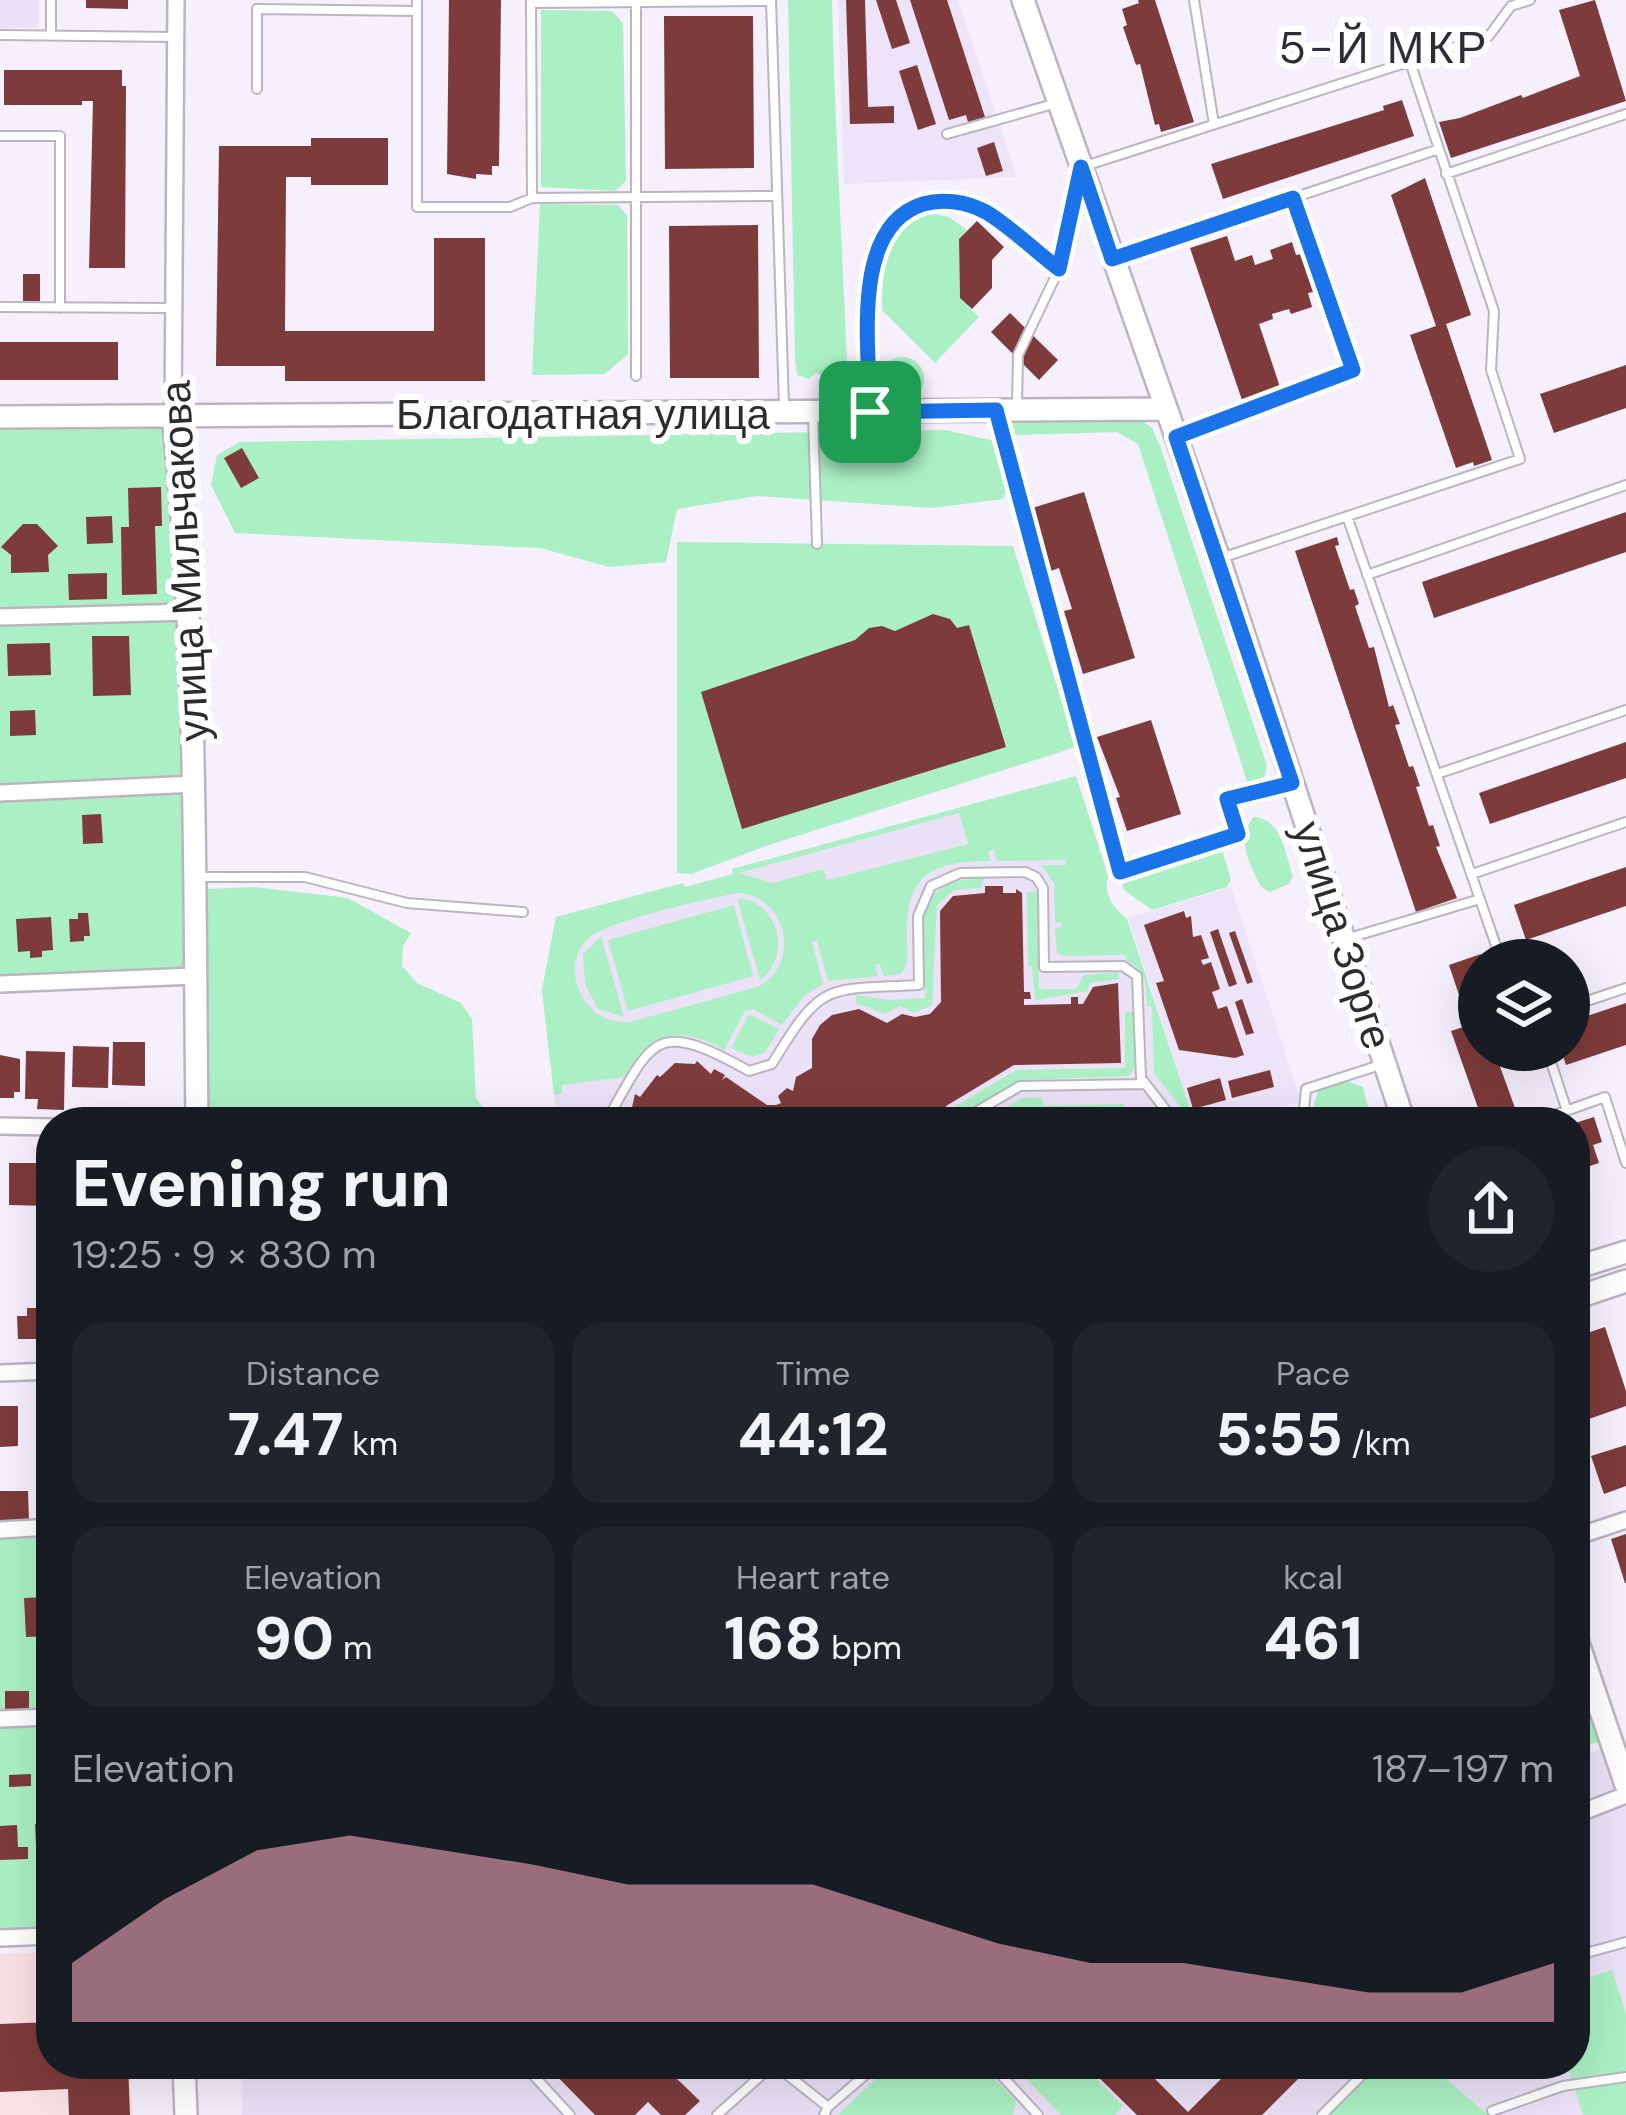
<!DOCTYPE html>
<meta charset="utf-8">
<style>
:root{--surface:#171b24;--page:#20242c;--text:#f1f3f6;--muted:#9ea1a6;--accent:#d290a3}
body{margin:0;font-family:"DM Sans",sans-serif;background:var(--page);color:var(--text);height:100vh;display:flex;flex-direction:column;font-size:45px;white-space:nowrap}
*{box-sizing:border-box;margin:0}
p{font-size:39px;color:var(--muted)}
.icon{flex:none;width:66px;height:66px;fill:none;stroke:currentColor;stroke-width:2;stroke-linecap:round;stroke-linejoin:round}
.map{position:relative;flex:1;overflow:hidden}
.details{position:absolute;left:36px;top:1107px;width:1554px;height:972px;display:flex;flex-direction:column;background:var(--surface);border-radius:48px;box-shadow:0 12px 48px #0002}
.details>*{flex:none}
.fabs{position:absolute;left:1458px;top:939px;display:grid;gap:24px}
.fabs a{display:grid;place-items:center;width:132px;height:132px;border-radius:50%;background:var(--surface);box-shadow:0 12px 48px #0002;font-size:60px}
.pin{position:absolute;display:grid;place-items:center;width:102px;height:102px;color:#fff;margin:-51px;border-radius:24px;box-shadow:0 6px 18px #0006}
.round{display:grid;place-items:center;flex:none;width:126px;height:126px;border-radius:63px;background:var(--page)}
.head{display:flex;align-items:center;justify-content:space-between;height:204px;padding:0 36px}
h1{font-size:66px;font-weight:800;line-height:90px}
.figures{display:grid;grid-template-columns:repeat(3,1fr);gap:18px;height:204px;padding:12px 36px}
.figures div{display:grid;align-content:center;border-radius:30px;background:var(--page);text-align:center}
.figures b{font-size:60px;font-weight:800}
.figures small{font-size:33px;font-weight:400}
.figures p{font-size:33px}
.chart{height:336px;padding:24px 36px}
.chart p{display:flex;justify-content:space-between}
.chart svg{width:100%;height:216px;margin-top:12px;fill:var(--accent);opacity:.7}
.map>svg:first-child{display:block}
</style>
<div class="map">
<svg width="1626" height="2115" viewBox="0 0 1626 2115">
<rect width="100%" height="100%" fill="#f6effd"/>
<path fill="#ede4f9" d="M 838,0 L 958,0 L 1017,177 L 844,184 Z
M 1231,887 L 1301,1102 L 1229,1122 L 1194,1122 L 1128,918 Z"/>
<path fill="#fce1e4" d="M 51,1952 L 51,2064 L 130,2064 L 133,2115 L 0,2115 L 0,1954 Z"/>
<path fill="#ece2f7" d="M 0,0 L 39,0 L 39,28 L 0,28 Z
M 1076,776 L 1108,876 L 1106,884 L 1112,907 L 1127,919 L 1194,1122 L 557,1122 L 542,990 L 556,917 L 683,883 L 685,887 L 733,874 L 732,869 Z
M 1626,1741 L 1626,2115 L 242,2115 L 243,2064 L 1575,2064 L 1575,1758 Z"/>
<path fill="#abf0c4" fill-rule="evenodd" d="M 788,0 L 832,0 C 835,130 843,258 848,388 L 839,400 L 826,394 L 820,375 L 816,373 L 809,379 L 797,375 L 795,358 Z
M 541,10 L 612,11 L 623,23 L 626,181 L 615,191 L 541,187 Z
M 540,204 L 618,205 L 627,215 L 628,354 L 605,374 L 532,375 Z
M 934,214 L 949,217 L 967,230 L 959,239 L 960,298 L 979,317 L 935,363 L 882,310 C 882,272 885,219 934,214 Z
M880 379a22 22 0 1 1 44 0a22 22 0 1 1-44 0Z
M 1137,417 L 1152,428 L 1160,446 L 1267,765 L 1264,779 L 1248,784 L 1138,444 L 1117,432 L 1014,435 L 1012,420 Z
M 165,425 L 182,619 L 187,970 L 0,976 L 0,426 Z
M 945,430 L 1004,443 L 1013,480 L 1003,499 L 931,508 L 757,496 L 677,509 L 666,562 L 609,567 L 540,548 L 235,533 L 211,485 L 217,455 L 240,442 Z
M 677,542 L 1013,546 L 1076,747 L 769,845 L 691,874 L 677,873 Z
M 1076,776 L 1108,876 C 1103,895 1113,908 1127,919 L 1194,1122 L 1187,1122 L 1182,1109 L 1154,1073 L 1152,1007 L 1147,1006 C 1146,985 1147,970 1126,960 L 1125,955 L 1064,956 L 1057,952 L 1055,928 L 1062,927 L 1062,923 L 1055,922 L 1054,883 L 1041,865 L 1066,865 L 1066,860 L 997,861 L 994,850 L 988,852 L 991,861 C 933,861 905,874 907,937 C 907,951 910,963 901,974 L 884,976 L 879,963 L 875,965 L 878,976 L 828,981 L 817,941 L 812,942 L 823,984 L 803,997 L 782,1025 L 753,1009 L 745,1011 L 724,1050 C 678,1024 650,1031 624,1077 L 562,1085 L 562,1094 L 554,1095 L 542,990 L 556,917 L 683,883 L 685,887 L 733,874 L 732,869 ZM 959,813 L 968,844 L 827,880 L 823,869 L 773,883 L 739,873 ZM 737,893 C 788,895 802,966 757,987 L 630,1022 C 585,1027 555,966 590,937 C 611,920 707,899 737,893 Z
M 1254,817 C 1282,819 1285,853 1293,876 L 1289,884 L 1270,892 L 1261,887 C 1250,865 1235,838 1254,817 Z
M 1222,849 L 1231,880 L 1227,887 L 1152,910 L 1124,890 L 1122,881 Z
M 985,878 L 980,888 L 954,890 L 937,905 L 932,1005 L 914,1013 L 900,1006 L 885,1014 L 856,1003 L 856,995 L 888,1000 L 925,998 C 924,937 903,879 985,878 Z
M 254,887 L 348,898 L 411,933 L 403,946 L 402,966 L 417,983 L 461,1003 L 472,1019 L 476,1098 L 493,1122 L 210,1122 L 205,889 Z
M 1037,891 L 1039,989 L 1076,989 L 1084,975 L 1119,972 L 1119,979 L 1089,983 L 1088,991 L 1035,1000 L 1032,967 L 1028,966 L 1027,892 Z
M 737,898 C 779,901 793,956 760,980 Z
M 734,905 L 753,976 L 628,1011 L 608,940 Z
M 601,936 L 624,1017 L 598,1009 L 585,984 L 583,955 Z
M 1125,1012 L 1135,1012 L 1136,1065 L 1129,1076 L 1021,1080 L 958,1116 L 953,1108 L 1016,1070 L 1125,1068 Z
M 749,1014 L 779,1029 L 765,1053 L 752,1057 L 731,1048 Z
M 1345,1080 L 1363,1087 L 1368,1107 L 1365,1122 L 1320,1122 L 1314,1104 L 1318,1091 Z
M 1042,1097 L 1043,1106 L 1123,1104 L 1128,1122 L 999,1122 L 1003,1119 L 999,1112 L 1022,1098 Z
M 51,1536 L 51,1928 L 0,1931 L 0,1538 Z
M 1575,1671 L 1599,1742 L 1575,1749 Z
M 1612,1970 L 1626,2014 L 1626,2115 L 1583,2115 L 1567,2064 L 1575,2064 L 1575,1982 Z
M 891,2064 L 980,2064 L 1016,2101 L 1013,2115 L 838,2115 Z
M 1012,2064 L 1082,2064 L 1123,2106 L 1115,2115 L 1061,2115 Z
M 1378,2064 L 1429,2064 L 1488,2115 L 1327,2115 Z"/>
<path fill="#7d3b3b" d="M 86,0 L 128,0 L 128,9 L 86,8 Z
M 449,0 L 501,0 L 499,166 L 492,166 L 492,175 L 476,174 L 476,179 L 447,174 Z
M 846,0 L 865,0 L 868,107 L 894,106 L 894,123 L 850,124 Z
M 876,0 L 896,0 L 910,43 L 892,49 Z
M 910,0 L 947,0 L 985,117 L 968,122 L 966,115 L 949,120 Z
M 1138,0 L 1155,0 L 1194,122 L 1161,132 L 1159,124 L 1155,125 L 1140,64 L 1136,65 L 1123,27 L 1127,25 L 1122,9 L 1139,3 Z
M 1595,0 L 1626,101 L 1451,158 L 1439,122 L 1460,118 L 1521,95 L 1523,98 L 1580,76 L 1559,10 Z
M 664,16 L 753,16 L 754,168 L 665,169 Z
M 917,65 L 936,124 L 918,130 L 899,71 Z
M 4,70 L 122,70 L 122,86 L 126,86 L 125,268 L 89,268 L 93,101 L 82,101 L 82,105 L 4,105 Z
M 1402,100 L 1414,136 L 1223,199 L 1211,164 L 1384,110 L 1383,106 Z
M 311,138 L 388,138 L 388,185 L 311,185 L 311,177 L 286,177 L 285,331 L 434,331 L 434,238 L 485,238 L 485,381 L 285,381 L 285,366 L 216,366 L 219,146 L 311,146 Z
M 994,142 L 1003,171 L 986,176 L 977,148 Z
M 1425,178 L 1471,315 L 1446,324 L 1492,460 L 1474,466 L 1473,462 L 1456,468 L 1410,335 L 1436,326 L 1391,195 Z
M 977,221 L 1004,247 L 992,260 L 992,288 L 972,309 L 960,298 L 959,239 Z
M 758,225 L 759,378 L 670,378 L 669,226 Z
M 1227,236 L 1235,261 L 1252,255 L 1255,265 L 1273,259 L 1270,250 L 1292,242 L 1296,255 L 1301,254 L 1313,292 L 1308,293 L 1312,307 L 1291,314 L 1289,309 L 1272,314 L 1273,319 L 1259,324 L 1280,387 L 1242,400 L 1190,248 Z
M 23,274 L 40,274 L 40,301 L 23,301 Z
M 1010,313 L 1058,360 L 1039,380 L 991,332 Z
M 0,342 L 118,342 L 118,380 L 0,380 Z
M 1626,365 L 1626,408 L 1554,433 L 1540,394 Z
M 242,448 L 259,478 L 241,488 L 224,458 Z
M 161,487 L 162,526 L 155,526 L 157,594 L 122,595 L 121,527 L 129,527 L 128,488 Z
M 1084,492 L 1135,658 L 1083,674 L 1064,611 L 1072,609 L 1059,568 L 1048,572 L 1029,509 Z
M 1626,512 L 1626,552 L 1434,618 L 1422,582 Z
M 112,516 L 113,543 L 87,544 L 86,517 Z
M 23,524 L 37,524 L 58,546 L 48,555 L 49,572 L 11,573 L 11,555 L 1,547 Z
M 1337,537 L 1339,545 L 1335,546 L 1350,590 L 1354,589 L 1359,604 L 1355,606 L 1369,648 L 1374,647 L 1389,707 L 1393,705 L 1400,724 L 1395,725 L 1409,767 L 1413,766 L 1420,786 L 1416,787 L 1429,826 L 1433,825 L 1440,846 L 1436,847 L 1457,898 L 1416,912 L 1295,551 Z
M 107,573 L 107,599 L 69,600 L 68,574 Z
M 933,614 L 950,619 L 957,628 L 969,625 L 1006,747 L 742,829 L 701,692 L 855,640 L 869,628 L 882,626 L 895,631 Z
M 92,636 L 129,636 L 131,695 L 93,696 Z
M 50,643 L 51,675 L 8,676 L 7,644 Z
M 35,710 L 36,735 L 10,736 L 10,711 Z
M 1151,720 L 1181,814 L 1127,831 L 1116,798 L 1120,797 L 1097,737 Z
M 1626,742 L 1626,778 L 1490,824 L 1479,793 Z
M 101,814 L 103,843 L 83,844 L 82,815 Z
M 1626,867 L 1626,906 L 1526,940 L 1514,905 Z
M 985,886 L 1003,886 L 1003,893 L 1016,893 L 1016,889 L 1022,893 L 1024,992 L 1030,992 L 1031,999 L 1024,999 L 1024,1005 L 1071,1004 L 1071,997 L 1078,997 L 1078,1004 L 1083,1004 L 1093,987 L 1118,983 L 1121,1063 L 1014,1065 L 946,1106 L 948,1110 L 933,1117 L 936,1122 L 635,1122 L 639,1116 L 631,1112 L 635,1094 L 640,1097 L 657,1075 L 660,1077 L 675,1063 L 695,1064 L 697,1061 L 711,1074 L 714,1069 L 725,1075 L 722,1080 L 726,1077 L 767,1105 L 776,1105 L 781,1103 L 778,1096 L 787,1088 L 793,1091 L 796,1077 L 812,1068 L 812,1039 L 820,1025 L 832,1015 L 859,1009 L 887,1023 L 902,1014 L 915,1017 L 930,1014 L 941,1002 L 940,911 L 953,896 L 985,893 Z
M 1184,911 L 1186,918 L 1191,916 L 1193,937 L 1201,935 L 1209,958 L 1201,960 L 1203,965 L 1211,962 L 1220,989 L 1212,992 L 1218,1009 L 1227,1006 L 1244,1055 L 1235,1058 L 1179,1050 L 1156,983 L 1164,981 L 1144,925 Z
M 78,913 L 88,913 L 90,936 L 84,936 L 84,941 L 70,942 L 69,919 L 78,919 Z
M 51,917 L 53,950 L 42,951 L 42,957 L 30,958 L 30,951 L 18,952 L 16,919 Z
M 1218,929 L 1237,984 L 1229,987 L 1210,932 Z
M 1235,931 L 1253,982 L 1247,984 L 1229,933 Z
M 1481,954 L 1479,1050 L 1494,1050 L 1519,1119 L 1510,1122 L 1483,1122 L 1451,1031 L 1469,1025 L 1449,965 Z
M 1242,999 L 1254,1033 L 1246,1035 L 1235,1002 Z
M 1626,1003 L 1626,1045 L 1566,1065 L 1561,1050 L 1569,1050 L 1569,1022 Z
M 113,1042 L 145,1042 L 145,1086 L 112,1085 Z
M 73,1046 L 109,1047 L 108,1088 L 72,1087 Z
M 26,1051 L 65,1052 L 64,1110 L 37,1109 L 38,1099 L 25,1099 Z
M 0,1055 L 20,1059 L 20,1092 L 14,1092 L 14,1098 L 0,1098 Z
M 1270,1070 L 1274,1087 L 1232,1098 L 1228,1081 Z
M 1220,1078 L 1226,1100 L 1193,1109 L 1187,1088 Z
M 1594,1117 L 1602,1142 L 1593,1145 L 1599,1163 L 1578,1170 L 1575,1123 Z
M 9,1163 L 50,1163 L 49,1206 L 9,1205 Z
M 27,1308 L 47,1308 L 47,1339 L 18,1339 L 17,1316 L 27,1316 Z
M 1605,1327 L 1626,1391 L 1626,1406 L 1586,1420 L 1575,1387 L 1575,1337 Z
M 0,1406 L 18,1406 L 18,1446 L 0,1447 Z
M 1626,1445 L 1626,1486 L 1604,1494 L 1591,1456 Z
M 0,1491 L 28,1491 L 29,1520 L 0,1520 Z
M 1626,1534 L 1626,1583 L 1625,1583 L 1611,1539 Z
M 51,1597 L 51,1636 L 26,1637 L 24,1598 Z
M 5,1691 L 29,1691 L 29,1712 L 5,1713 Z
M 31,1774 L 31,1786 L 9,1787 L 9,1775 Z
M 42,1813 L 51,1813 L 51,1865 L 37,1866 L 35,1824 L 42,1824 Z
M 17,1825 L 18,1847 L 28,1847 L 28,1859 L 0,1860 L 0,1826 Z
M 51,2022 L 51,2064 L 128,2064 L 130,2115 L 69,2115 L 68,2089 L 0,2092 L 0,2024 Z
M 545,2064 L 712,2064 L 698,2077 L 687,2066 L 675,2077 L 700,2101 L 685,2115 L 661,2115 L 648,2102 L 635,2115 L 595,2115 Z
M 1085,2064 L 1148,2064 L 1144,2068 L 1188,2112 L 1236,2064 L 1313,2064 L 1262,2115 L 1137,2115 Z"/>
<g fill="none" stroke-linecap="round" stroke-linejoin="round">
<g stroke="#bbb5c2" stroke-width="12">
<path id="lane" d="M 51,0 L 51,36
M 417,0 L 417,207 L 510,207 L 532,198 L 531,0
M 636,0 L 636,376
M 771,0 L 784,406
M 1194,0 L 1214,124
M 531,3 L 771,1
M 0,35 L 174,37
M 1410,62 L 1439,149
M 257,89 L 257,9 L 417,11
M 947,134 L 1057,103
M 0,136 L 60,136 L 60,308
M 1082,167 L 1489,36 L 1511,6 L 1530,0
M 1446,174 L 1626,114
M 532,198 L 776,196
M 1114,258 L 1439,149 L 1494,311 L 1491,370 L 1520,459 L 1221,558
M 0,307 L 171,308
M 1017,406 L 1018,355 L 1059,269 L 1078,181
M 870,407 L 873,257 C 920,148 999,223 1059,269
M 813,414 L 817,544
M 998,416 L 1072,702 L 1120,872 L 1238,834 L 1227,799 L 1291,783
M 1177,437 L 1353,370 L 1293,198
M 1347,516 L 1501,960
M 1367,575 L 1626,485
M 1437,774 L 1626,710
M 1472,874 L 1626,822
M 198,877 L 305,877 L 407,903 L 523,912
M 1349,938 L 1480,899
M 1569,1007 L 1626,988
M 1547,1050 L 1567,1111
M 606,1122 C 654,1036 655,1019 749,1071 L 772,1064 C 823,980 825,990 919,985 L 918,916 L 931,886 L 960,873 L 1025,872 L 1036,877 L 1043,888 L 1044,967 L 1123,966 L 1137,976 L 1141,1078 L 1175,1122
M 959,1122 L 1020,1086 L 1145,1084
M 1308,1122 L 1304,1109 L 1306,1089 L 1383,1064
M 1535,1122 L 1605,1097 L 1626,1163
M 1575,1956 L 1626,1942
M 523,2064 L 570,2115
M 991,2064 L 1038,2115
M 775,2065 L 828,2107 L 824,2115
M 828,2107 L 878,2064
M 1492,2111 L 1563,2086 L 1626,2077
M 717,2115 L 774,2064
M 1322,2115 L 1373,2064"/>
</g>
<g stroke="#bbb5c2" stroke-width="20">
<path id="street" d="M 173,416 L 176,0
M 0,617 L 190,612
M 0,793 L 196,784
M 0,984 L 195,976
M 0,1126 L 51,1127
M 0,1373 L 51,1371
M 0,1530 L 51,1527
M 1575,1537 L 1626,1520
M 0,1719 L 51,1717
M 1575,1815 L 1626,1795
M 0,1938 L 51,1936"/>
</g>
<g stroke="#bbb5c2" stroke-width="26">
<path id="secondary" d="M 1023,0 L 1219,559 L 1404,1122
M 173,416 C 198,651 194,886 197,1122
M 0,417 L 1166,409
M 1575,1268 L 1626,1252
M 1575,1298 L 1626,1281
M 1575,1634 L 1626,1785
M 184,2064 L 186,2115"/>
</g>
<use href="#lane" stroke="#fff" stroke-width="8"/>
<use href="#street" stroke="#fff" stroke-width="15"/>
<use href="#secondary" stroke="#fff" stroke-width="21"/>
</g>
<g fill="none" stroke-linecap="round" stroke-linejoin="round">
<g stroke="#fff" stroke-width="24">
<path id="route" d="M 1081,167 L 1112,259 L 1293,198 L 1353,370 L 1176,437 L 1292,783 L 1227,799 L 1238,834 L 1120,872 L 996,410 L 870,412 C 870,352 849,227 923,204 C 944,198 967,202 986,212 C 1011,227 1035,251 1059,269 Z"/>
</g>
<use href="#route" stroke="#1a73e8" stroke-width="15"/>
</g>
<g text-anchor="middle" stroke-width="12" stroke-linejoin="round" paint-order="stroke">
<g font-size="42" fill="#2d2b30" stroke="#fff">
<text x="583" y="429">Благодатная улица</text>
<text transform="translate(184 561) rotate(-93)" y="15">улица Мильчакова</text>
<text transform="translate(1343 935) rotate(72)" y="15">улица Зорге</text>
</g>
<g font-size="45" letter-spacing="3" fill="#302b36" stroke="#fff">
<text x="1384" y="63">5-Й МКР</text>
</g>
</g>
</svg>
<div class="fabs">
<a><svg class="icon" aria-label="layers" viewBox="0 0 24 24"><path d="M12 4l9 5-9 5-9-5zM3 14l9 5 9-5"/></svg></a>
</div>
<div class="pin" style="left:870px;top:412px;background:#1e9e55"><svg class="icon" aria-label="arrive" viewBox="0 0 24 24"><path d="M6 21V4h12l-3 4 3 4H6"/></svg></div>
<section class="details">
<div class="head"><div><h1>Evening run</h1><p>19:25 · 9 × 830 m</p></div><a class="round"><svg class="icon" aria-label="share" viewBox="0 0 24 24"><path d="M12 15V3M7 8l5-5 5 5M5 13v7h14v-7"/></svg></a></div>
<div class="figures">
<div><p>Distance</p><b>7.47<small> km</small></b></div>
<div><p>Time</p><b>44:12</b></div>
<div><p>Pace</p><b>5:55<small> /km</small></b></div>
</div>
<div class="figures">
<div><p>Elevation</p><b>90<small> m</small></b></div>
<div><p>Heart rate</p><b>168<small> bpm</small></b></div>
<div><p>kcal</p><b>461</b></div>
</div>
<div class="chart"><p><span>Elevation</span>187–197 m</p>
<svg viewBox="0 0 160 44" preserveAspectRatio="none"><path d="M0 44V32L10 19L20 9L30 6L40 9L50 12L60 16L70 16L80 16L90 22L100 28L110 32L120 32L130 35L140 38L150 38L160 32V44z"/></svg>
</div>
</section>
</div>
